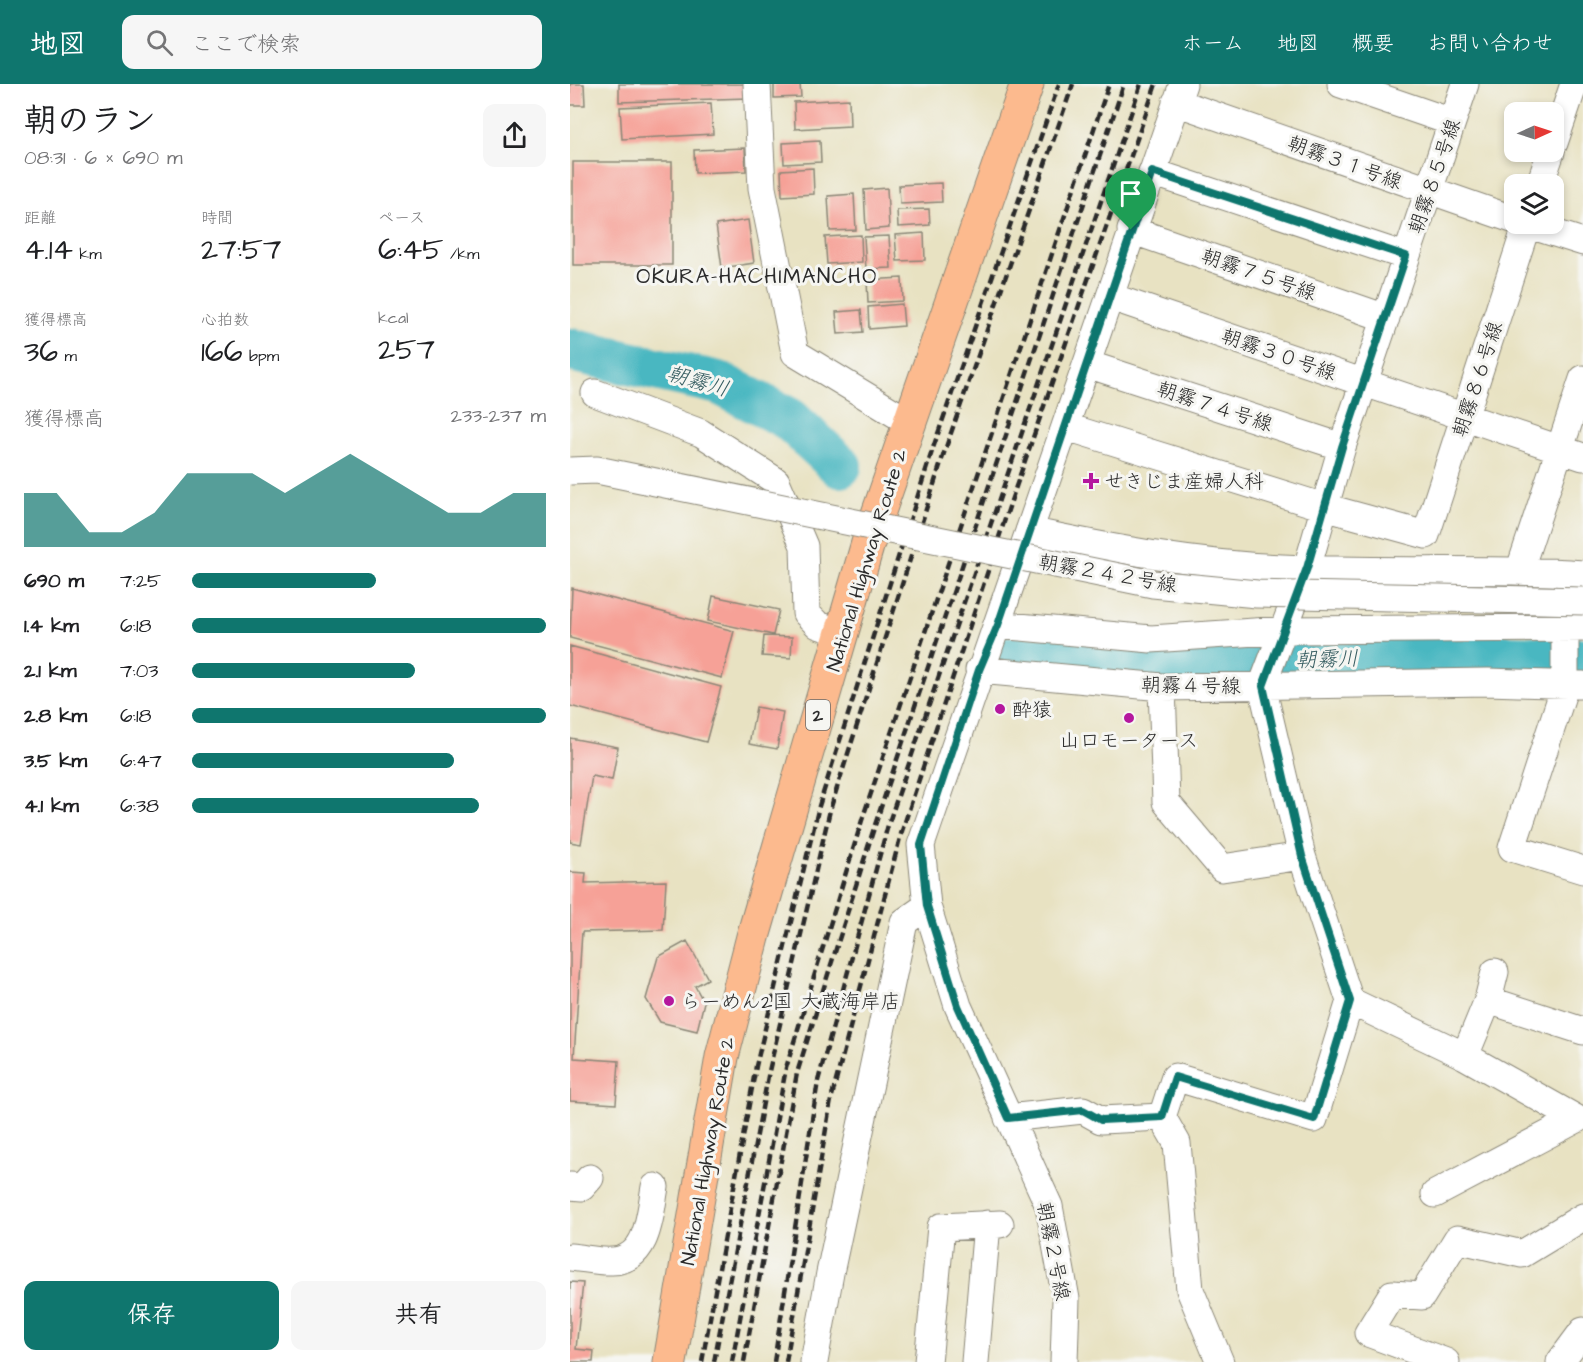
<!DOCTYPE html>
<html lang="ja">
<meta charset="utf-8">
<style>
:root{--surface:#fff;--page:#f6f6f6;--text:#202124;--muted:#757577;--accent:#0f766e}
body{margin:0;font-family:"Architects Daughter","Klee One",sans-serif;background:var(--page);color:var(--text);height:100vh;display:flex;flex-direction:column;font-size:22px;white-space:nowrap}
*{box-sizing:border-box;margin:0}
p{font-size:20px;color:var(--muted)}
.icon{flex:none;width:33px;height:33px;fill:none;stroke:currentColor;stroke-width:2;stroke-linecap:round;stroke-linejoin:round}
.map{position:relative;flex:1;overflow:hidden}
.details{display:flex;flex-direction:column;background:var(--surface);width:570px}
.details>*{flex:none}
.needle{width:39px;rotate:87deg}
.buttons{position:absolute;left:934px;top:18px;display:grid;gap:12px}
.buttons a{display:grid;place-items:center;width:60px;height:60px;border-radius:12px;background:var(--surface);box-shadow:0 3px 9px #0003;font-size:30px}
.pin{position:absolute;display:grid;place-items:center;width:51px;height:51px;color:#fff;margin:-62px -26px;border-radius:50% 50% 50% 0;rotate:-45deg;box-shadow:0 0 6px #0007}
.pin .icon{rotate:45deg}
.round{display:grid;place-items:center;flex:none;width:63px;height:63px;border-radius:12px;background:var(--page)}
.head{display:flex;align-items:center;justify-content:space-between;height:102px;padding:0 24px}
h1{font-size:33px;font-weight:600;line-height:45px}
.metrics{display:grid;grid-template-columns:repeat(3,1fr);gap:9px;height:102px;padding:6px 24px}
.metrics div{display:grid;align-content:center}
.metrics b{font-size:30px;font-weight:600}
.metrics small{font-size:16px;font-weight:400}
.metrics p{font-size:16px}
.chart{height:168px;padding:12px 24px}
.chart p{display:flex;justify-content:space-between}
.chart svg{width:100%;height:108px;margin-top:6px;fill:var(--accent);opacity:.7}
.button{display:flex;gap:12px;margin-top:auto;padding:12px 24px}
.button a{flex:1;height:69px;border-radius:12px;background:var(--accent);color:#fff;font-size:24px;font-weight:600;line-height:69px;text-align:center}
.button a+a{background:var(--page);color:var(--text)}
ul{padding:0 24px;list-style:none;font-size:20px}
li{display:grid;grid-template-columns:96px 72px 1fr;align-items:center;height:45px}
li i{height:15px;border-radius:8px;background:var(--accent)}
header{display:flex;align-items:center;gap:36px;box-sizing:border-box;height:84px;padding:0 30px;background:var(--accent);color:#fff}
header strong{font-size:28px}
nav{display:flex;gap:33px;margin-inline-start:auto;font-size:21px}
.search{width:420px;height:54px;background:var(--page);display:flex;align-items:center;gap:15px;box-sizing:border-box;padding:0 21px;border-radius:12px;color:var(--muted);font-size:22px}
main{display:flex;flex:1;min-height:0}
.map>svg:first-child{display:block}
</style>
<header>
<strong>地図</strong>
<div class="search"><svg class="icon" aria-label="search" viewBox="0 0 24 24"><circle cx="10" cy="10" r="6"/><path d="M15 15l6 6"/></svg>ここで検索</div>
<nav><a>ホーム</a><a>地図</a><a>概要</a><a>お問い合わせ</a></nav>
</header>
<main>
<section class="details">
<div class="head"><div><h1>朝のラン</h1><p>08:31 · 6 × 690 m</p></div><a class="round"><svg class="icon" aria-label="share" viewBox="0 0 24 24"><path d="M12 15V3M7 8l5-5 5 5M5 13v7h14v-7"/></svg></a></div>
<div class="metrics">
<div><p>距離</p><b>4.14<small> km</small></b></div>
<div><p>時間</p><b>27:57</b></div>
<div><p>ペース</p><b>6:45<small> /km</small></b></div>
</div>
<div class="metrics">
<div><p>獲得標高</p><b>36<small> m</small></b></div>
<div><p>心拍数</p><b>166<small> bpm</small></b></div>
<div><p>kcal</p><b>257</b></div>
</div>
<div class="chart"><p><span>獲得標高</span>233–237 m</p>
<svg viewBox="0 0 160 44" preserveAspectRatio="none"><path d="M0 44V22L10 22L20 38L30 38L40 30L50 14L60 14L70 14L80 22L90 14L100 6L110 14L120 22L130 30L140 30L150 22L160 22V44z"/></svg>
</div>
<ul>
<li><b>690 m</b>7:25<i style="width:52%"></i></li>
<li><b>1.4 km</b>6:18<i style="width:100%"></i></li>
<li><b>2.1 km</b>7:03<i style="width:63%"></i></li>
<li><b>2.8 km</b>6:18<i style="width:100%"></i></li>
<li><b>3.5 km</b>6:47<i style="width:74%"></i></li>
<li><b>4.1 km</b>6:38<i style="width:81%"></i></li>
</ul>
<div class="button"><a>保存</a><a>共有</a></div>
</section>
<div class="map">
<svg width="1013" height="1278" viewBox="0 0 1013 1278">
<rect width="100%" height="100%" fill="#f6f6f2"/>
<filter id="ink" filterUnits="userSpaceOnUse"><feTurbulence type="fractalNoise" baseFrequency=".0167" numOctaves="2"/><feDisplacementMap in="SourceGraphic" scale="12" xChannelSelector="R" yChannelSelector="G"/><feConvolveMatrix kernelMatrix="1 2 1 2 8 2 1 2 1" color-interpolation-filters="sRGB"/></filter>
<filter id="wash" filterUnits="userSpaceOnUse"><feTurbulence type="fractalNoise" baseFrequency=".008" numOctaves="4" result="noise"/><feDisplacementMap in="SourceGraphic" scale="24" xChannelSelector="R" yChannelSelector="G"/><feGaussianBlur stdDeviation="1.35" result="paint"/><feColorMatrix in="noise" values="0 0 0 0 0 0 0 0 0 0 0 0 0 0 0 0 0 1.4 0 .05"/><feComposite in="paint" operator="in"/></filter>
<g filter="url(#wash)">
<rect width="100%" height="100%" fill="#e8e2c2"/>
<g fill="none" stroke-linecap="round" stroke-linejoin="round">
<path stroke="#48b7c1" stroke-width="44" d="M 0,266 L 149,299 L 219,335 L 270,382
M 429,574 L 680,577 L 901,571 L 1013,576"/>
</g>
<g id="blocks">
<path fill="#f6a197" d="M 0,0 L 14,0 L 15,21 L 0,21 Z
M 49,0 L 178,0 L 178,14 L 49,18 Z
M 204,0 L 230,0 L 231,13 L 204,14 Z
M 279,15 L 280,42 L 225,45 L 224,18 Z
M 141,19 L 143,50 L 52,55 L 50,23 Z
M 250,57 L 251,78 L 214,80 L 213,59 Z
M 175,64 L 176,87 L 125,89 L 124,66 Z
M 3,78 L 102,78 L 102,181 L 3,181 Z
M 243,84 L 244,110 L 212,112 L 211,86 Z
M 371,99 L 372,118 L 330,120 L 329,101 Z
M 317,104 L 319,144 L 296,146 L 294,106 Z
M 284,110 L 286,146 L 260,147 L 258,112 Z
M 359,125 L 360,141 L 328,143 L 327,126 Z
M 178,136 L 184,179 L 152,184 L 146,141 Z
M 354,149 L 355,176 L 327,177 L 325,151 Z
M 291,151 L 292,178 L 257,180 L 255,153 Z
M 319,152 L 321,184 L 296,185 L 294,153 Z
M 332,194 L 333,217 L 298,219 L 297,196 Z
M 332,220 L 334,242 L 299,245 L 298,223 Z
M 291,226 L 293,248 L 268,250 L 266,228 Z
M 2,504 L 164,547 L 152,594 L 0,554 Z
M 143,512 L 209,526 L 203,551 L 138,537 Z
M 194,552 L 222,553 L 221,574 L 192,572 Z
M 0,562 L 151,603 L 136,658 L 0,622 Z
M 186,623 L 213,628 L 207,665 L 179,660 Z
M 0,654 L 48,663 L 42,696 L 22,692 L 11,760 L 0,758 Z
M 0,788 L 16,789 L 15,799 L 96,797 L 93,846 L 12,848 L 4,974 L 49,977 L 46,1020 L 0,1017 Z
M 117,857 L 138,895 L 125,902 L 131,913 L 135,914 L 127,947 L 90,938 L 76,915 L 88,873 Z
M 0,1198 L 13,1199 L 6,1265 L 24,1267 L 23,1278 L 0,1278 Z"/>
</g>
</g>
<g filter="url(#ink)">
<use href="#blocks" fill-opacity="0" stroke="#8a8676" stroke-width="1.5"/>
<g fill="none" stroke-linecap="round" stroke-linejoin="round">
<g stroke="#8a8676" stroke-width="29">
<path id="minor" d="M 187,0 L 192,104 L 225,269 L 339,338
M 771,0 L 882,38
M 606,18 L 945,136
M 984,59 L 1004,0
M 582,88 L 835,172
M 970,100 L 981,68
M 956,140 L 1013,158
M 561,146 L 816,234
M 541,213 L 1013,373
M 517,280 L 772,363
M 25,309 L 131,349 L 206,397 L 234,462 L 236,529 L 248,541 L 272,549
M 497,343 L 754,423 L 856,451 L 957,140
M 459,447 C 543,465 626,480 712,484 C 812,490 913,483 1013,490
M 950,485 L 1013,295
M 428,541 L 581,555 L 715,546 L 1013,544
M 995,542 L 995,602 L 942,764 L 1013,786
M 409,586 L 592,603 L 918,598 L 1013,601
M 592,603 L 596,718 L 652,784 L 732,772
M 918,916 L 925,888
M 780,917 L 895,972 L 918,916 L 1013,947
M 592,1033 L 607,1059 L 620,1206 L 650,1278
M 438,1034 L 513,1026 L 531,1036 L 592,1033 L 605,993 L 744,1035 L 780,917 L 732,772 L 692,602 L 737,484 L 772,363 L 895,0
M 0,1102 L 12,1103 L 20,1094
M 865,1110 L 1007,1035 L 895,972
M 0,1173 C 14,1174 29,1178 42,1177 C 79,1176 80,1129 85,1103
M 244,1278 L 260,1189 L 334,838 L 357,822
M 358,1278 L 371,1143 L 430,1140
M 405,1278 L 417,1140
M 494,1278 L 496,1215 L 479,1122 L 388,922 L 357,822 L 351,761 L 613,0
M 876,1278 L 798,1249 L 822,1210 L 852,1212 L 887,1155 L 952,1170 L 1013,1133
M 990,1278 L 1013,1247"/>
</g>
<g stroke="#8a8676" stroke-width="35">
<path id="highway" d="M 100,1278 L 152,973 L 183,853 L 298,459 L 457,0"/>
</g>
<use href="#minor" stroke="#fff" stroke-width="27"/>
<use href="#highway" stroke="#fcba8e" stroke-width="33"/>
<path stroke="#2b2b2b" stroke-width="4.5" stroke-dasharray="9 4.5" stroke-linecap="butt" d="M 132,1278 L 186,982 L 249,722 L 363,364 L 489,0
M 144,1278 L 199,987 L 260,726 L 374,369 L 503,0
M 162,1278 L 216,984 L 293,733 L 539,0
M 174,1278 L 227,989 L 304,744 L 554,0
M 204,1278 L 248,997 L 318,741 L 571,0
M 216,1278 L 261,1016 L 331,750 L 441,417 L 586,0"/>
<g stroke="#8a8676" stroke-width="29" stroke-linecap="butt">
<path id="minor-bridge" d="M 0,387 L 27,386 L 583,500 L 687,510 L 1013,517"/>
</g>
<use href="#minor-bridge" stroke="#fff" stroke-width="27"/>
</g>
</g>
<g fill="none" stroke-linecap="round" stroke-linejoin="round" filter="url(#ink)">
<g stroke="#fff" stroke-width="12">
<path id="route" d="M 582,88 L 836,172 L 772,363 L 737,484 L 693,602 L 732,772 L 780,917 L 744,1035 L 605,993 L 592,1033 L 531,1036 L 513,1026 L 438,1034 L 388,922 L 357,822 L 351,761 L 409,586 L 428,541 Z"/>
</g>
<use href="#route" stroke="#0f766e" stroke-width="8"/>
</g>
<g fill="#b5179e" stroke="#f6f6f2" stroke-width="2">
<path d="M518 388h6v6h6v6h-6v6h-6v-6h-6v-6h6z"/>
<circle cx="430" cy="625" r="6"/>
<circle cx="559" cy="634" r="6"/>
<circle cx="99" cy="917" r="6"/>
</g>
<g text-anchor="middle" stroke-width="6" stroke-linejoin="round" paint-order="stroke">
<rect fill="#f6f6f2" stroke="#686867" stroke-width="1.5" x="236" y="616" width="24" height="30" rx="4.5"/>
<g font-size="18" font-weight="bold" fill="#2b2b2b">
<text x="248" y="637">2</text>
</g>
<g font-size="20" fill="#2b2b2b" stroke="#f6f6f2">
<text transform="translate(775 78) rotate(20)" y="7">朝霧３１号線</text>
<text transform="translate(864 92) rotate(-71)" y="7">朝霧８５号線</text>
<text transform="translate(689 190) rotate(19)" y="7">朝霧７５号線</text>
<text transform="translate(709 270) rotate(19)" y="7">朝霧３０号線</text>
<text transform="translate(907 295) rotate(-72)" y="7">朝霧８６号線</text>
<text transform="translate(645 322) rotate(18)" y="7">朝霧７４号線</text>
<text transform="translate(296 476) rotate(-73)" y="7">National Highway Route 2</text>
<text transform="translate(538 489) rotate(10)" y="7">朝霧２４２号線</text>
<text transform="translate(621 601) rotate(1)" y="7">朝霧４号線</text>
<text transform="translate(137 1067) rotate(-80)" y="7">National Highway Route 2</text>
<text transform="translate(484 1167) rotate(79)" y="7">朝霧２号線</text>
</g>
<g font-size="20" fill="#2b2b2b" stroke="#f6f6f2" text-anchor="start">
<text x="534" y="404">せきじま産婦人科</text>
<text x="442" y="632">酔猿</text>
<text x="559" y="663" text-anchor="middle">山口モータース</text>
<text x="111" y="924">らーめん2国 大蔵海岸店</text>
</g>
<g font-size="21" letter-spacing="1.5" fill="#2b2b2b" stroke="#f6f6f2">
<text x="187" y="199">OKURA-HACHIMANCHO</text>
</g>
<g font-size="21" font-style="italic" fill="#355c60" stroke="#f6f6f2">
<text transform="translate(128 297) rotate(16)" y="7">朝霧川</text>
<text transform="translate(757 575) rotate(-2)" y="7">朝霧川</text>
</g>
</g>
</svg>
<div class="buttons">
<a><svg class="needle" viewBox="-14 -14 28 28"><path d="M0-13l5 13h-10z" fill="#e53935"/><path d="M0 13l5-13h-10z" fill="#757577"/></svg></a>
<a><svg class="icon" aria-label="layers" viewBox="0 0 24 24"><path d="M12 4l9 5-9 5-9-5zM3 14l9 5 9-5"/></svg></a>
</div>
<div class="pin" style="left:561px;top:146px;background:#1e9e55"><svg class="icon" aria-label="arrive" viewBox="0 0 24 24"><path d="M6 21V4h12l-3 4 3 4H6"/></svg></div>
</div>
</main>
